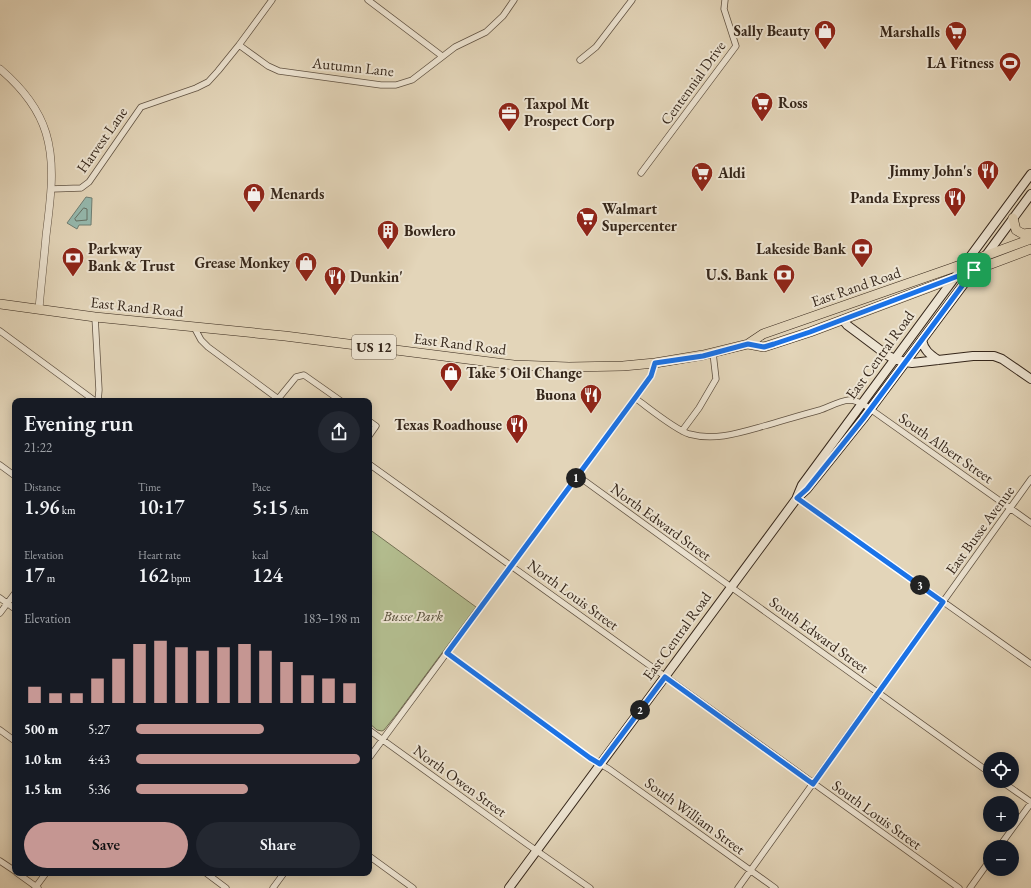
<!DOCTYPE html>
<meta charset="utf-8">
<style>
:root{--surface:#171b24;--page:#242831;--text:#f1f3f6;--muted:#9ea1a6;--accent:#c59692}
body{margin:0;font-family:"EB Garamond",serif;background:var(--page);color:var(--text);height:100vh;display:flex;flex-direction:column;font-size:15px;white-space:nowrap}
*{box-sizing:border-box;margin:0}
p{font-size:13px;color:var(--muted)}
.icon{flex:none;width:22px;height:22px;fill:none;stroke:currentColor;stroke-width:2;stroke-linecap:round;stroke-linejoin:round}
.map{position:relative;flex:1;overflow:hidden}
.sheet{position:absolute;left:12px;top:398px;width:360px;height:478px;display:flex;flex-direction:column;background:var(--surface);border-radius:8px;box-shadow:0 2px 10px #0003}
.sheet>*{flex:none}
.tools{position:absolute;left:983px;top:752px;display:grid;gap:8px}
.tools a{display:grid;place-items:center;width:36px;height:36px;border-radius:50%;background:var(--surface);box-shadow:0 2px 10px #0003;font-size:20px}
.pin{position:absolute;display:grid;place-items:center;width:34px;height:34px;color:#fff;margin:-17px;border-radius:8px;box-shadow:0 2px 6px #0006}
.km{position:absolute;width:20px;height:20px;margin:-10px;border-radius:50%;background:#222;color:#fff;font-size:11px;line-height:20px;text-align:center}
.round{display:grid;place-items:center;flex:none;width:42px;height:42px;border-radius:21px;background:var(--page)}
.headline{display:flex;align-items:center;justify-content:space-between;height:68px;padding:0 12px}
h1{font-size:22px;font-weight:600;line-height:30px}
.figures{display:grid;grid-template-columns:repeat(3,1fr);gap:6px;height:68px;padding:4px 12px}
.figures div{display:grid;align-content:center}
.figures b{font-size:20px;font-weight:600}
.figures small{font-size:11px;font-weight:400}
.figures p{font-size:11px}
.chart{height:112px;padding:8px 12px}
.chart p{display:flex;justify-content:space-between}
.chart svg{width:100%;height:72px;margin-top:4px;stroke:var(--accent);stroke-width:6}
.primary-button{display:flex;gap:8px;margin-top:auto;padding:8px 12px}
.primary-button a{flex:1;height:46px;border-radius:24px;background:var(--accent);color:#111;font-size:16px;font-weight:600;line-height:46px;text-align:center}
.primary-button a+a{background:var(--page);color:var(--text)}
ul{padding:0 12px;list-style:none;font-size:13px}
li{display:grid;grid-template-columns:64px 48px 1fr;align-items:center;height:30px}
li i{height:10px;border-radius:5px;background:var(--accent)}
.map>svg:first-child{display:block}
</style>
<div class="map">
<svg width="1031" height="888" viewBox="0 0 1031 888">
<rect width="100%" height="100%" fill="#e3d5b9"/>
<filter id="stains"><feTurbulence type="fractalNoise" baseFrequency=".005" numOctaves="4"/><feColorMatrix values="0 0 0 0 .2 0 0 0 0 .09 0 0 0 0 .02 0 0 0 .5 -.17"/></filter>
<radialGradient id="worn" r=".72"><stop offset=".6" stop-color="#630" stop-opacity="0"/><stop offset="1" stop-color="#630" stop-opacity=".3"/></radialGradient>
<path fill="#b3bd8f" stroke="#747254" d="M 369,529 L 476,607 L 396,715 L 384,730 L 382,731 L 377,730 L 369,723 Z"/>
<path fill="#95b9ae" stroke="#6f7e73" d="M 86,197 L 92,198 L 91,225 L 79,225 L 77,229 L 67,223 Z"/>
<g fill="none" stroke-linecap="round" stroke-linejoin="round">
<path stroke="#657064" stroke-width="1" d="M 84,208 L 87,209 L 87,220 L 76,221 L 75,219 Z"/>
<g stroke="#605242" stroke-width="7">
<path id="minor" d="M 368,0 L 442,56
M 239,45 L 268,66 L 279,71 L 381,85 L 396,85 L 412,80 L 455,47 L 486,32 L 503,16 L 514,0
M 580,60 L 596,47 L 632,0
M 641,173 L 736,46 L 724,9 L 725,0
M 51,189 L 81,188 L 89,182 L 141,107 L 196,88 L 208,82 L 218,71 L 239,45 L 272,0
M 95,317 L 99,390 L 98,401
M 194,327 L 201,340 L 208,347 L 281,401
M 0,331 L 95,401
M 635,398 C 649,408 674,429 689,434 C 715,441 739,433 764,426 C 782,421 801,415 820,410 C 829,407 839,401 849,400 C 855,400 861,403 866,406 L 1031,523
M 278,399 L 296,377 L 304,375 L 341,401
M 369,421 L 376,426 L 369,436
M 682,431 L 699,408 L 716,379 L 713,353
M 369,464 C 567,604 762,747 959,888
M 0,465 L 15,476
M 578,476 L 731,587 L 990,773
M 797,498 L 1031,664
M 0,598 L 15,609
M 0,613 L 15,593
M 447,653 L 590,758 L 609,769 L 775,888
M 0,730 L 15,741
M 369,730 L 527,844 L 590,888
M 369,758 L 635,398 L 651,376 L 655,363
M 1001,781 L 1031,802
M 999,847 L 1031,803
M 369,856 L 413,888
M 0,861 L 15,871
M 17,873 L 38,888
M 206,873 L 226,888
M 35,888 L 46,873
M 273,888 L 284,873
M 738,888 L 1031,479
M 970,888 L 990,860"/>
</g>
<g stroke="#605242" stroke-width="8">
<path id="tertiary" d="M 0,69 C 20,86 38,107 46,133 C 56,166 50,202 46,236 C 44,260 41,284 39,309"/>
</g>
<g stroke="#35261a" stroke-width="10">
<path id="secondary" d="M 984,258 L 1031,194
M 843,320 L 847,325 L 887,355 C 895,360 903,362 912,363 L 973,356 L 994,356 L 1002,359 L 1031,379
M 922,340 C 924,350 929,354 938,360
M 797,497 L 802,485 L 1031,174
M 509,888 L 797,498 L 807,489 L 863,419 L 975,269"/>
</g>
<g stroke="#35261a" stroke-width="10">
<path id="primary" d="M 1013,218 L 1016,230 L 1023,234 L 1031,233
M 0,304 L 95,317 L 285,336 L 514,365 L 569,367 L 623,366 L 655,363 L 703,355 L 748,344 L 763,334 L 952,268 L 1031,239
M 748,344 L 764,347 L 810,332 L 1031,249"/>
</g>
<use href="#minor" stroke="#ede4d2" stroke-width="5.5"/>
<use href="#tertiary" stroke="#ede4d2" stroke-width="7"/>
<use href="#secondary" stroke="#ede4d2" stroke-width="8"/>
<use href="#primary" stroke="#e3d5b9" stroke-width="9"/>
</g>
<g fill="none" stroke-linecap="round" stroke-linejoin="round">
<g stroke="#fff" stroke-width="8">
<path id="route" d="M 974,270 L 863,419 L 807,489 L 797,498 L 943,602 L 813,784 L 665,677 L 600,764 L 590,758 L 447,653 L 635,398 L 651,376 L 655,363 L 703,356 L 748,344 L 764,347 L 774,344 L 810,332 Z"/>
</g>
<use href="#route" stroke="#1a73e8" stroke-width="5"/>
</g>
<defs>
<g id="shop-pin" transform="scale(1.15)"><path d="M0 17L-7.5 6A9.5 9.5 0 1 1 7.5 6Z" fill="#8f2418" stroke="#ede4d2"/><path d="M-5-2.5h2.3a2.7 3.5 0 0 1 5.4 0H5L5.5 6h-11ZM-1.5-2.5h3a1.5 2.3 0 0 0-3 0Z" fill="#fff"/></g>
<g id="supermarket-pin" transform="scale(1.15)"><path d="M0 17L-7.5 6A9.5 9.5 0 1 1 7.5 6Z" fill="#8f2418" stroke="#ede4d2"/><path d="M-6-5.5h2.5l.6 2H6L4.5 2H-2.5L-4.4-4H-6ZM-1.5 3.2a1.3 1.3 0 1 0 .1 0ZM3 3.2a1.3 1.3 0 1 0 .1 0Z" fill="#fff"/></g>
<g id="stadium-pin" transform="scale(1.15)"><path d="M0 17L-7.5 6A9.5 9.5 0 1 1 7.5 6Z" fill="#8f2418" stroke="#ede4d2"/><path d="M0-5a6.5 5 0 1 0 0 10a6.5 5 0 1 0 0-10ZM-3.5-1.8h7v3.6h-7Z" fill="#fff"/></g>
<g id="office-pin" transform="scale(1.15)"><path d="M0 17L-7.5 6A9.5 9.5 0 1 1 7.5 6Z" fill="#8f2418" stroke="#ede4d2"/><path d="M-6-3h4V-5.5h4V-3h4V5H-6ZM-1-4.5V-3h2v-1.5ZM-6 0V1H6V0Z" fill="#fff"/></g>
<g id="restaurant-pin" transform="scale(1.15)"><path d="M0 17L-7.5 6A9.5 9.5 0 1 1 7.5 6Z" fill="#8f2418" stroke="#ede4d2"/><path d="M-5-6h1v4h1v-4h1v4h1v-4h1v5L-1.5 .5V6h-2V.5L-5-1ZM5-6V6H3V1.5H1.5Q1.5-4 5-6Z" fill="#fff"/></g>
<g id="building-pin" transform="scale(1.15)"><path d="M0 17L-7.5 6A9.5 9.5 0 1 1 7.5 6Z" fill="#8f2418" stroke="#ede4d2"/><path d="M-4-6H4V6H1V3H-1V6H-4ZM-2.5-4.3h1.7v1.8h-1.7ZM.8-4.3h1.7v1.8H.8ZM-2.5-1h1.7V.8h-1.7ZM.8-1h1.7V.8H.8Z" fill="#fff"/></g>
<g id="bank-pin" transform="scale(1.15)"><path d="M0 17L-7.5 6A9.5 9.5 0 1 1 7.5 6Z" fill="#8f2418" stroke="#ede4d2"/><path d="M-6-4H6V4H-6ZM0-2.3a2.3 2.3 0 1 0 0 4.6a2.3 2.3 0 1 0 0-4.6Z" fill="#fff"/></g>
</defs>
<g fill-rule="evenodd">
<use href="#shop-pin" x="825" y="31"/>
<use href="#supermarket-pin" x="956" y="32"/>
<use href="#stadium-pin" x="1010" y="63"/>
<use href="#supermarket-pin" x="762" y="103"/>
<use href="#office-pin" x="509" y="113"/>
<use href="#restaurant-pin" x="988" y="171"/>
<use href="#supermarket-pin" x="702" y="173"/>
<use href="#shop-pin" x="254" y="194"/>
<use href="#restaurant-pin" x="955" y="198"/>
<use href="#supermarket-pin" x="587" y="218"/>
<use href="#building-pin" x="388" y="231"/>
<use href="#bank-pin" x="862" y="249"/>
<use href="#bank-pin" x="73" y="258"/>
<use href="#shop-pin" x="306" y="263"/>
<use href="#bank-pin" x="784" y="275"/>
<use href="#restaurant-pin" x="335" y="277"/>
<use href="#shop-pin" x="451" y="373"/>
<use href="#restaurant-pin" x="591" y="395"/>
<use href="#restaurant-pin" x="517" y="425"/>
</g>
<g text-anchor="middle" stroke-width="4" stroke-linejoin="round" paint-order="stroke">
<rect fill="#ede4d2" stroke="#6c5f51" stroke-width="1" x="352" y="335" width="44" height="24" rx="3"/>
<g font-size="14" font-weight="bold" fill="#35261a">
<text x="374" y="352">US 12</text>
</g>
<g font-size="15" font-weight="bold" fill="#35261a" stroke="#ede4d2" text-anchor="end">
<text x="810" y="36">Sally Beauty</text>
<text x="940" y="37">Marshalls</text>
<text x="994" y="68">LA Fitness</text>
<text x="778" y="108" text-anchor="start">Ross</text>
<text x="524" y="109" text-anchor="start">Taxpol Mt<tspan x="524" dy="17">Prospect Corp</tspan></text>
<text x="972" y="176">Jimmy John's</text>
<text x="718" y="178" text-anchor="start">Aldi</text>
<text x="270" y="199" text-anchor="start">Menards</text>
<text x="940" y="203">Panda Express</text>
<text x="602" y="214" text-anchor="start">Walmart<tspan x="602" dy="17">Supercenter</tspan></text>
<text x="404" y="236" text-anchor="start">Bowlero</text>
<text x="88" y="254" text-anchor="start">Parkway<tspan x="88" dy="17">Bank &amp; Trust</tspan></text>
<text x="846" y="254">Lakeside Bank</text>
<text x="290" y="268">Grease Monkey</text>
<text x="768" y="280">U.S. Bank</text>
<text x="350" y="282" text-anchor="start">Dunkin'</text>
<text x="466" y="378" text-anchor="start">Take 5 Oil Change</text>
<text x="576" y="400">Buona</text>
<text x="502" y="430">Texas Roadhouse</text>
</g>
<g font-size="15" fill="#35261a" stroke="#ede4d2">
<text transform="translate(353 67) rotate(6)" y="5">Autumn Lane</text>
<text transform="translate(693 83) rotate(-54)" y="5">Centennial Drive</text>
<text transform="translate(102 140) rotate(-55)" y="5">Harvest Lane</text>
<text transform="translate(856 287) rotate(-19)" y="5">East Rand Road</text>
<text transform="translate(137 307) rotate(6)" y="5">East Rand Road</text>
<text transform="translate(460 344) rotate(7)" y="5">East Rand Road</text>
<text transform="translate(880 355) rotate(-54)" y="5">East Central Road</text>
<text transform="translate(946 448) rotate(35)" y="5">South Albert Street</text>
<text transform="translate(661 522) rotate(36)" y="5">North Edward Street</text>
<text transform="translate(980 530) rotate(-54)" y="5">East Busse Avenue</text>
<text transform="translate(573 595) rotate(36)" y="5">North Louis Street</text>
<text transform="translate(819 635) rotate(36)" y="5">South Edward Street</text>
<text transform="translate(677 636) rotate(-54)" y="5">East Central Road</text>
<text transform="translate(460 781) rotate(36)" y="5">North Owen Street</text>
<text transform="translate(877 815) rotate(36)" y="5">South Louis Street</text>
<text transform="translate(695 816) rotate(36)" y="5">South William Street</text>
</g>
<g font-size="15" font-style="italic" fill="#544c37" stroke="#ede4d2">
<text x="413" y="621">Busse Park</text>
</g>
</g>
<rect width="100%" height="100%" filter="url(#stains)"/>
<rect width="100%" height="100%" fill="url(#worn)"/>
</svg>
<div class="tools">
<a><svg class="icon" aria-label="locate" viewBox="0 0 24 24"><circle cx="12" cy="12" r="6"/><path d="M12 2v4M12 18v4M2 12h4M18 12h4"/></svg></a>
<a>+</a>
<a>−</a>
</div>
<div class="pin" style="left:974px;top:270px;background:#1e9e55"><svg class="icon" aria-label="arrive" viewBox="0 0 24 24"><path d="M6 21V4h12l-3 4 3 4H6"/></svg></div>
<b class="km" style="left:576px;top:478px">1</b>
<b class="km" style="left:640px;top:710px">2</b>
<b class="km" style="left:920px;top:585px">3</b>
<section class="sheet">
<div class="headline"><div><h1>Evening run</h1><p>21:22</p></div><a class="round"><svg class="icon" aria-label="share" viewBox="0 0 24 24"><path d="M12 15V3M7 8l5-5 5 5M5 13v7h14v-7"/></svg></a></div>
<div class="figures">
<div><p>Distance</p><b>1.96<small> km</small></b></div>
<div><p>Time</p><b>10:17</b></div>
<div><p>Pace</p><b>5:15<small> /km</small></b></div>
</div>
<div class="figures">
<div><p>Elevation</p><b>17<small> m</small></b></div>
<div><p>Heart rate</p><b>162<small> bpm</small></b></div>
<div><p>kcal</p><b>124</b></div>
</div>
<div class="chart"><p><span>Elevation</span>183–198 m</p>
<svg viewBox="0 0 160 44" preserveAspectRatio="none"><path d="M5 44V34M15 44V38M25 44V38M35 44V29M45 44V17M55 44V8M65 44V6M75 44V10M85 44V12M95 44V10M105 44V8M115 44V12M125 44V19M135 44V27M145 44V29M155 44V32"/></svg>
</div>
<ul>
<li><b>500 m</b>5:27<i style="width:57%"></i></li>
<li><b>1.0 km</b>4:43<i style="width:100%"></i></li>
<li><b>1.5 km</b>5:36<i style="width:50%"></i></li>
</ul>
<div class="primary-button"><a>Save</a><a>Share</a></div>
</section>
</div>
